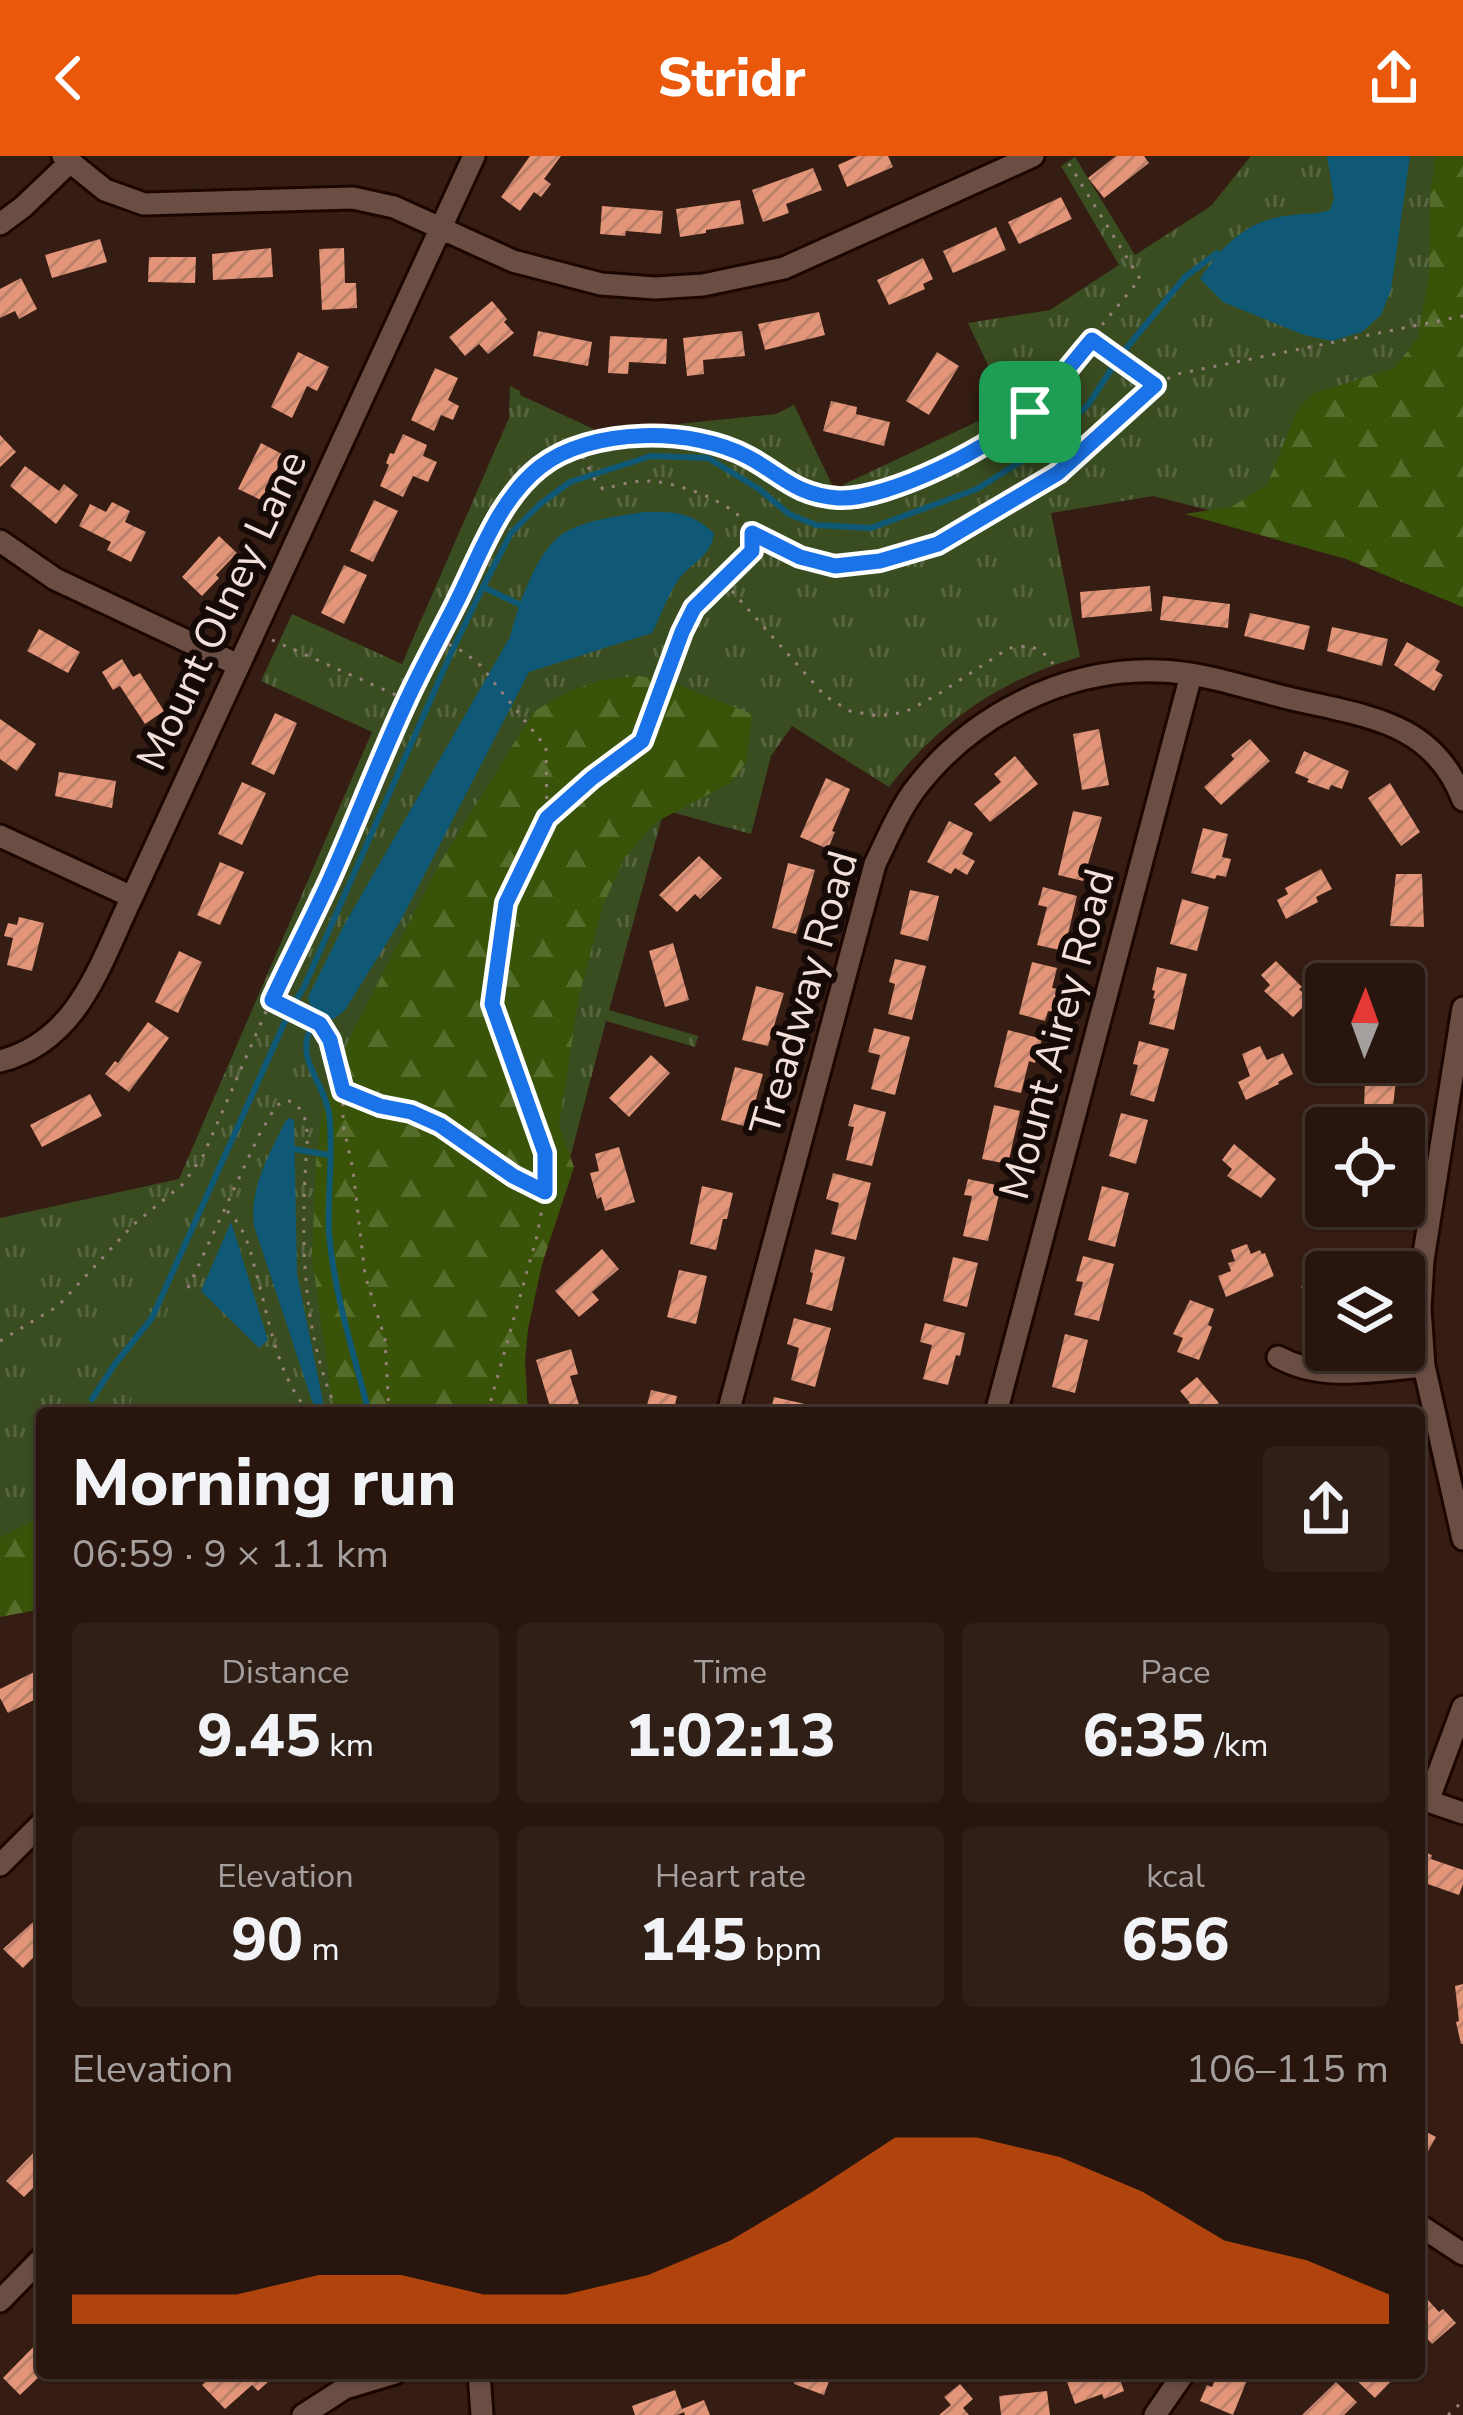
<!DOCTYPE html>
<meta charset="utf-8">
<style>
:root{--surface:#28160e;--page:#301f17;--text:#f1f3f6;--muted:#a59f9e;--line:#44352e;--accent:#ea580c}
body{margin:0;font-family:"Nunito Sans",sans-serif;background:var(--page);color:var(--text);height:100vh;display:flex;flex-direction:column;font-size:45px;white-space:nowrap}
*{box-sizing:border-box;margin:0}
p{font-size:39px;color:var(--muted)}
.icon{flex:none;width:66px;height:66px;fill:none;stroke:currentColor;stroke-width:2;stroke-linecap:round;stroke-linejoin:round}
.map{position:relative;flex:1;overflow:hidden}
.drawer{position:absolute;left:36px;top:1251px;width:1389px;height:972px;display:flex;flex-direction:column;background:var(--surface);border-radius:12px;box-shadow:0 3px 9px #0004,0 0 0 3px var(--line)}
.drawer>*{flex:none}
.needle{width:78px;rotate:1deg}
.buttons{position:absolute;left:1305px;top:807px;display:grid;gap:24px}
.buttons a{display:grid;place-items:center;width:120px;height:120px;border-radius:12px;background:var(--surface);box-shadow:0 3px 9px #0004,0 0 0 3px var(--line);font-size:60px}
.pin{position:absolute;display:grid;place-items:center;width:102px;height:102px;color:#fff;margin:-51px;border-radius:24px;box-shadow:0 6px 18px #0006}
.round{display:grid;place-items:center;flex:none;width:126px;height:126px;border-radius:12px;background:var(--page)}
.headline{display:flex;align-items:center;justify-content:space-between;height:204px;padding:0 36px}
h1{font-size:66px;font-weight:800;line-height:90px}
.metrics{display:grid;grid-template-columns:repeat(3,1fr);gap:18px;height:204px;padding:12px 36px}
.metrics div{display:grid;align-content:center;border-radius:12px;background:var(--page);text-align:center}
.metrics b{font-size:60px;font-weight:800}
.metrics small{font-size:33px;font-weight:400}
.metrics p{font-size:33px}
.chart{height:336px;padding:24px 36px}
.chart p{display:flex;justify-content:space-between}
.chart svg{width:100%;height:216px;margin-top:12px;fill:var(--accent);opacity:.7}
header{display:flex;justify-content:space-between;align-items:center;height:156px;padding:0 36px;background:var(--accent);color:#fff;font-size:54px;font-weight:800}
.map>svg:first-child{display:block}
</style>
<header><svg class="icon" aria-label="back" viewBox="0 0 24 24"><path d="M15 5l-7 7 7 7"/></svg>Stridr<svg class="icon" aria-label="share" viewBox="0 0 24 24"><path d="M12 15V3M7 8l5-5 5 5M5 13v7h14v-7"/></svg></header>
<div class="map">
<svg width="1463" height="2259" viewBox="0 0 1463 2259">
<defs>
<pattern id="grass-tufts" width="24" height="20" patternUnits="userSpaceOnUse" patternTransform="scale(3)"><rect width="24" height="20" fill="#3a4d21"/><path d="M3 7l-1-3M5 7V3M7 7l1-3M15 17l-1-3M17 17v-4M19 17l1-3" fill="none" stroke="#576641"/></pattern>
<pattern id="forest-firs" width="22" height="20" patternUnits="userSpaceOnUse" patternTransform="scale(3)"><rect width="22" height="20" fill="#395408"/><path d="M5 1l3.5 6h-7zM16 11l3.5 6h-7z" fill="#566c2b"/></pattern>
<pattern id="building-hatch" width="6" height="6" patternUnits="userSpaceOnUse" patternTransform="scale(3)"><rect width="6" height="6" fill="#e29578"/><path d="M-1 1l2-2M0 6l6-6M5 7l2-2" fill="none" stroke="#bc806a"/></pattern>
</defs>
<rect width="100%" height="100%" fill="#361d13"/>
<path fill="url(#grass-tufts)" d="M 1251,0 L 1463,0 L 1463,442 L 1358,392 L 1153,340 L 1051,357 L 1080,501 C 1001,523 939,566 889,631 L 792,570 L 771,600 L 751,678 L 664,654 L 609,854 L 698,880 L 695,891 L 606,865 L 503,1257 L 42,1257 L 42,1426 L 0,1426 L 0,1062 L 179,1023 L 372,576 L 261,525 L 292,458 L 402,508 L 509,262 L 510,230 L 520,235 L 520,239 L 600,276 L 776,258 L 794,249 L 834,333 L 1008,251 L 968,167 L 1050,154 L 1119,109 L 1061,10 L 1075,1 L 1135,99 L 1211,50 Z"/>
<path fill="url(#forest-firs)" d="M 1436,0 L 1463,0 L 1463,451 L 1346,403 L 1185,358 L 1231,351 L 1267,329 L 1297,254 L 1312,238 L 1394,212 L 1418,182 L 1429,119 L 1430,40 Z
M 639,520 L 671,526 L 752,558 L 746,607 L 730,627 L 656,666 L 625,701 L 603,749 L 579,840 L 559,969 L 574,1011 L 542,1108 L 528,1173 L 525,1205 L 528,1257 L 334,1257 L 312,1101 L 316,1006 L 322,957 L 348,885 L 440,707 L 534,555 L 570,535 L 601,524 Z
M 42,1357 L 42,1453 L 0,1461 L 0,1382 L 32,1365 Z"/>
<path fill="#3a4d21" d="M 175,1137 C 216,1170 265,1208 288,1257 L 126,1257 Z"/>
<path fill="#105976" d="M 1327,0 L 1410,0 L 1391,134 L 1381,159 L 1362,176 L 1332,185 L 1304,179 L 1223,146 L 1200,123 C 1223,88 1248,63 1292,59 C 1306,57 1316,59 1330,54 L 1334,43 Z
M 644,356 C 676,356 689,355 714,377 C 712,400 692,406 679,423 C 668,438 661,460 652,477 L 529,516 L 401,764 L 345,854 L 334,863 L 317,863 L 311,853 L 308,841 L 343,771 L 510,481 C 518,450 538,388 569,374 C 592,363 619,360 644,356 Z
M 289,962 L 294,964 L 297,1118 L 324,1250 L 318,1254 L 312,1245 L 254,1070 C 249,1032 269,999 285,966 Z
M 231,1066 L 268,1184 L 259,1192 L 201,1135 Z"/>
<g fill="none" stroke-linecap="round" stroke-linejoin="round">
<path stroke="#105976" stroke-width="6" d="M 483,431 L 523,450
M 293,849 L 304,831 L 452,495 L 483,431 L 511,377 L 540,348 L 570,326 L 651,300 L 708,302 L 759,333 L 789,358 L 816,369 L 871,372 L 977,333 L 1039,294 L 1088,249 L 1120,200 L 1185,121 L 1217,97
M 311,871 C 295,905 324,925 329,957 C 334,993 327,1039 329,1077 C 334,1138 354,1198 369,1257
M 294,993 L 329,999
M 92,1243 L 115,1208 L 152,1162 L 287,861"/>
</g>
<path fill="url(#building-hatch)" d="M 530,0 L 561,0 L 544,23 L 551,28 L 541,41 L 534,36 L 520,55 L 501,41 Z
M 858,0 L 888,0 L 893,11 L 847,31 L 838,9 Z
M 1116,0 L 1144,0 L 1149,7 L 1104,42 L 1088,22 Z
M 813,12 L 822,34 L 786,48 L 789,57 L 763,66 L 752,34 Z
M 1061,41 L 1072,63 L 1019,88 L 1008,66 Z
M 740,44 L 744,68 L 706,74 L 706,77 L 680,81 L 676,53 Z
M 602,50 L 663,55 L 661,78 L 626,75 L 625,80 L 600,78 Z
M 996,71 L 1006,94 L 953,117 L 943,95 Z
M 100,83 L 107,106 L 52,122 L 45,99 Z
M 271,92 L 273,121 L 213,124 L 212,98 Z
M 344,92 L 345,127 L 356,127 L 357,152 L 322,154 L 319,93 Z
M 149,101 L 196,101 L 195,127 L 148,126 Z
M 923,102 L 933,123 L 923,128 L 925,133 L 889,149 L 877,124 Z
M 21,122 L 37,153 L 19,163 L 15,155 L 0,162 L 0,133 Z
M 492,145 L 507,163 L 504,166 L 514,177 L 488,198 L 479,188 L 465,200 L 449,181 Z
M 819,156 L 825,179 L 765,194 L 758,168 Z
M 538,175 L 592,186 L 588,210 L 533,200 Z
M 742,175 L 745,200 L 703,204 L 704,218 L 687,220 L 683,182 Z
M 610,180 L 667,183 L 666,208 L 629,206 L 628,218 L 608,217 Z
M 298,196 L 329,211 L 317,235 L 307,230 L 292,262 L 271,251 Z
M 937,196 L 959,210 L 929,259 L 906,245 Z
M 435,212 L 458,222 L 448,244 L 459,250 L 453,264 L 441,259 L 434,275 L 411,264 Z
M 831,245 L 857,251 L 856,258 L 890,266 L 884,290 L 823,275 Z
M 403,278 L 427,289 L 423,300 L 437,306 L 428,326 L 413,320 L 403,341 L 380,330 L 389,309 L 386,307 L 390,297 L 394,298 Z
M 0,279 L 16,296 L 0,311 Z
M 261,287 L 284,299 L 261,344 L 238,333 Z
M 25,310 L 59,335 L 64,328 L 78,339 L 56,368 L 10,330 Z
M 374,344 L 398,355 L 373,406 L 350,395 Z
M 112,346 L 130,355 L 125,366 L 146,376 L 131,406 L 107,394 L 111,386 L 79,370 L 90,348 L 106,356 Z
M 219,380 L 237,397 L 216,419 L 219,422 L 202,440 L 182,421 Z
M 344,409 L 367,419 L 344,468 L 321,457 Z
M 1150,430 L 1152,455 L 1082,462 L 1080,436 Z
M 1163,440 L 1230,448 L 1228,472 L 1160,464 Z
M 1250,457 L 1310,470 L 1304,494 L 1244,480 Z
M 1332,471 L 1388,483 L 1382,510 L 1327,495 Z
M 39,473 L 80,496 L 68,517 L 27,495 Z
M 1407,486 L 1440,505 L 1435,514 L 1443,519 L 1434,535 L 1394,509 Z
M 122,503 L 133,521 L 140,517 L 164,555 L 145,568 L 120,530 L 113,534 L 102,516 Z
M 275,557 L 297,567 L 274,619 L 251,608 Z
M 0,563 L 36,588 L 17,615 L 0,603 Z
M 1099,573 L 1109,629 L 1082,634 L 1073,578 Z
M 1250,583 L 1270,605 L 1221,649 L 1204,631 L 1234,603 L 1231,599 Z
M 1304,595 L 1349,615 L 1342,633 L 1331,629 L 1329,634 L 1307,626 L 1309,623 L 1295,617 Z
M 1015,600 L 1038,628 L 990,666 L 974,648 L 1001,626 L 994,618 Z
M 59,616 L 116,625 L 112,652 L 55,640 Z
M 826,622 L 850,633 L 832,675 L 835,676 L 828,693 L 800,681 Z
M 242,626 L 266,637 L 242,689 L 218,678 Z
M 1390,627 L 1420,676 L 1401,690 L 1368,642 Z
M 1073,655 L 1102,661 L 1083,725 L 1058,719 Z
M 949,665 L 973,677 L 962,698 L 975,705 L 967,719 L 955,712 L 951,718 L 927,706 Z
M 1203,672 L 1228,678 L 1222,701 L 1231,703 L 1226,721 L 1217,719 L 1215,723 L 1191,717 Z
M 699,700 L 722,722 L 700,743 L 695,738 L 677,756 L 659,739 Z
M 220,706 L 244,716 L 220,769 L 197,759 Z
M 788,707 L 815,714 L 796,778 L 772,772 Z
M 1321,713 L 1332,733 L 1316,741 L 1318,746 L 1286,763 L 1277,744 L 1288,738 L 1285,732 Z
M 1396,718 L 1422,718 L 1424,771 L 1390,770 Z
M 1043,731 L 1077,740 L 1064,795 L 1037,789 L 1047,751 L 1038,749 Z
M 910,734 L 939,740 L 928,785 L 900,778 Z
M 1182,743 L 1209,751 L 1197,795 L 1170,788 Z
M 19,761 L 44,767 L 32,815 L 7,809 L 13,782 L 4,780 L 8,767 L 17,769 Z
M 673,787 L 689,844 L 665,851 L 649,795 Z
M 179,795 L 202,806 L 178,857 L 155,846 Z
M 895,803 L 926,810 L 912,864 L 888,858 L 895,828 L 889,826 Z
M 1276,805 L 1302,831 L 1299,833 L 1310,844 L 1293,861 L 1264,835 L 1270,829 L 1261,819 Z
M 1032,806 L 1057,812 L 1052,832 L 1058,833 L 1052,856 L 1048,855 L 1045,865 L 1019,858 Z
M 1157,811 L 1187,818 L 1174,874 L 1149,868 L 1155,843 L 1153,842 L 1155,835 L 1152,834 Z
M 756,830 L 784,837 L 768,890 L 742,884 Z
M 148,866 L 169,882 L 129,936 L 105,918 L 115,905 L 118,907 Z
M 874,872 L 910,881 L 895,939 L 871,933 L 880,899 L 868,896 Z
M 1008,874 L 1042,883 L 1035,907 L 1029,905 L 1021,937 L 994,931 Z
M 1139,885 L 1169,893 L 1154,946 L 1130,939 L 1138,909 L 1133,908 Z
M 1260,890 L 1267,904 L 1283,897 L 1293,918 L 1278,926 L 1279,928 L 1246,944 L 1238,926 L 1250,920 L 1242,898 Z
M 651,899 L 670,917 L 629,961 L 609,942 Z
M 1358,906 L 1398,906 L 1392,959 L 1364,955 L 1365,921 L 1356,920 Z
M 735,911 L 763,918 L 748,971 L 721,964 Z
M 90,938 L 102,960 L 42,991 L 30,969 Z
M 854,948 L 886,956 L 872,1010 L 846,1004 L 854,971 L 848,970 Z
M 994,949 L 1020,955 L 1008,1008 L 982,1003 Z
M 1121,957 L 1148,964 L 1136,1008 L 1109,1000 Z
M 1234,988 L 1276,1023 L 1261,1042 L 1227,1020 L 1232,1013 L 1222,1004 Z
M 619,991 L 635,1046 L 605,1055 L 601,1041 L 597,1043 L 590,1017 L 599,1015 L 595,998 Z
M 833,1017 L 871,1027 L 856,1084 L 831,1078 L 839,1047 L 826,1043 Z
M 968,1023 L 1001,1030 L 988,1085 L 963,1080 L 972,1040 L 964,1039 Z
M 702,1030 L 733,1037 L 727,1063 L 723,1063 L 716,1094 L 690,1088 Z
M 1102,1030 L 1129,1037 L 1115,1091 L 1088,1084 Z
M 1349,1050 L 1377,1050 L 1374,1070 L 1347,1065 Z
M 1247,1088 L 1251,1098 L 1260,1094 L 1262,1098 L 1265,1097 L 1274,1120 L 1226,1141 L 1218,1120 L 1231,1115 L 1228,1107 L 1235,1105 L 1231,1094 Z
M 602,1093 L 619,1113 L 592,1136 L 599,1144 L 579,1161 L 555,1135 Z
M 815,1093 L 845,1101 L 832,1155 L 806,1148 L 813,1117 L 810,1116 Z
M 1083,1100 L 1114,1108 L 1099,1165 L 1074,1159 L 1083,1126 L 1076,1125 Z
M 1338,1100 L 1357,1110 L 1354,1116 L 1326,1116 L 1326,1145 L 1301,1131 L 1315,1107 L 1329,1115 Z
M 953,1101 L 978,1107 L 967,1151 L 943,1145 Z
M 679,1114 L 707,1120 L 696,1168 L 667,1161 Z
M 1190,1144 L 1214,1153 L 1208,1169 L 1212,1171 L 1199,1204 L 1177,1196 L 1183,1182 L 1173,1178 Z
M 794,1162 L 831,1172 L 815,1231 L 791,1224 L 799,1192 L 787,1188 Z
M 925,1167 L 965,1177 L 960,1200 L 956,1199 L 948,1229 L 923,1223 L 932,1189 L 920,1186 Z
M 1065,1178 L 1088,1184 L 1075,1237 L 1052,1231 Z
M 571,1193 L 578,1218 L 570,1220 L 581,1255 L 552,1257 L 536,1204 Z
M 1197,1221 L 1219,1247 L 1216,1249 L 1223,1257 L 1188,1257 L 1184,1252 L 1190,1247 L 1180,1235 Z
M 651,1234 L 677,1240 L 673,1257 L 645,1257 Z
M 774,1241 L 805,1248 L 802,1257 L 770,1257 Z
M 42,1512 L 42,1540 L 8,1557 L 0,1542 L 0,1533 Z
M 1419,1694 L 1432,1699 L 1431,1703 L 1463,1714 L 1463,1728 L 1459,1739 L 1422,1726 L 1424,1720 L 1419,1718 Z
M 42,1758 L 42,1793 L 23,1812 L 3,1793 Z
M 1463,1828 L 1463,1888 L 1461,1888 L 1456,1866 L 1459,1865 L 1455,1830 Z
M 1419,1972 L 1436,1981 L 1423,2004 L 1419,2002 Z
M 42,1988 L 42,2027 L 40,2025 L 24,2041 L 6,2025 Z
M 1419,2134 L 1439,2156 L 1443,2153 L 1456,2167 L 1432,2188 L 1419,2174 Z
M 42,2182 L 42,2218 L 20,2239 L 3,2222 Z
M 215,2217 L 278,2217 L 258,2235 L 252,2229 L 225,2253 L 202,2229 Z
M 798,2217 L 832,2217 L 824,2239 L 794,2228 Z
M 1082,2217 L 1118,2217 L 1124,2235 L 1104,2243 L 1102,2238 L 1075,2248 L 1066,2223 Z
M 1218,2217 L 1249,2219 L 1233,2259 L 1200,2245 L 1207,2229 L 1212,2231 Z
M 1357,2217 L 1399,2217 L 1375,2242 L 1353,2221 Z
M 1336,2226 L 1357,2246 L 1344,2259 L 1302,2259 Z
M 960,2228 L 973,2243 L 963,2252 L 969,2259 L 939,2259 L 951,2249 L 944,2241 Z
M 675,2234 L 682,2253 L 704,2244 L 710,2259 L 685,2259 L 684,2256 L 677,2259 L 635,2259 L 632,2250 Z
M 1047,2235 L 1050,2259 L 1001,2259 L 999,2240 Z"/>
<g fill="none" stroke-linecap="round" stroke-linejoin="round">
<g stroke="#1c0601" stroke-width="27">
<path id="minor" d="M 63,0 L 105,34 L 144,48 L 353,42 L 394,51 L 513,105 L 601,128 L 655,132 L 703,129 L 784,112 L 1033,0
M 0,68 L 23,51 L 69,7
M 0,385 L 55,423 L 238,509
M 0,680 L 132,741
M 1463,852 L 1423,1104 L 1420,1153 L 1424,1210 L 1463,1383
M 0,905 C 79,885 100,807 132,741 L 474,0
M 1278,1201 C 1323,1226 1375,1214 1424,1210
M 728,1257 L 875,708 C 887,684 897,658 913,636 C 969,560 1064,512 1158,515 C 1206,516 1255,535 1301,545 C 1371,561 1434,568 1463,644
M 996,1257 L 1191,519
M 1419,1642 L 1463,1657
M 1428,1645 L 1463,1551
M 0,1709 L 42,1667
M 1419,2069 L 1463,2098
M 0,2145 L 42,2102
M 479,2217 L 482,2259
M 303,2259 L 345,2232 L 395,2217
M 1155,2259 L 1184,2217"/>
</g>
<path stroke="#968078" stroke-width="3" stroke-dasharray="3 9" stroke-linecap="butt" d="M 1093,185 L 1154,228
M 752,377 L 800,402 L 834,410 L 880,405 L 938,388 L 1058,317 L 1155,229 L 1177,218 L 1463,160
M 724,426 L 825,540 L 850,555 L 879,560 L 905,556 L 937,539 L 1009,492 L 1031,490 L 1049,501 L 1053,508
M 438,483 L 464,496 L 480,509 L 546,591 L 547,661
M 272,484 L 405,543
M 273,845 L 320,869 L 330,884 L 343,935 L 380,950 L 411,956 L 440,969 L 513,1020 L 544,1035
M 343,935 L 343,968 L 353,1014 L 365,1119 L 385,1183 L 389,1257
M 306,1002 C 301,1087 302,1178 338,1257
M 227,1055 C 247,1072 251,1099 258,1124 C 270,1168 278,1222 310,1257
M 188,1132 L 259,979 L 276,950 L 286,944 C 306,950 308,970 307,989
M 0,1185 L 58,1150 L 133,1069 L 183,1028 L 203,1000 L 271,844 L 330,724 L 407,544 L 506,348 L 538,312 L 560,298 L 578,291 L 623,282 L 670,279 L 717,287 L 750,302 L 785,327 L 811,337 L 841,342 L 876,336 L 953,309 L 1030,256 L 1140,123 L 1064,0
M 490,1257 L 491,1244 L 537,1080 L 545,1036 L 545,997 L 492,847 L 506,747 L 547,662 L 592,622 L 642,585 L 682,475 L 694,452 L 752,395 C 752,391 752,379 751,376 C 739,346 670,323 641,325 C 628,326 615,330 603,333 L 595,324 L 578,291
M 1448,2259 L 1463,2245"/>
<use href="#minor" stroke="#6b4e43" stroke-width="21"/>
</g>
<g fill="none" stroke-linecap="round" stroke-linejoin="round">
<g stroke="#fff" stroke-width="24">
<path id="route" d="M 1092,184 L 1155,229 L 1058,317 L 938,388 L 880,405 L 835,410 L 800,401 L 752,377 L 752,395 L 694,452 L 682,476 L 642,585 L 592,622 L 547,662 L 506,747 L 492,848 L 545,997 L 545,1036 L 513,1020 L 440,969 L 411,956 L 380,950 L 343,935 L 330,884 L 320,868 L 272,844 C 291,803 312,763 331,721 C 357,663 379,604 406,546 C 421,513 439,481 455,449 C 479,402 498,344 540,311 C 591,271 693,271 748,301 C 782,319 795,339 838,342 C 887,345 999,288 1033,253 C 1054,232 1072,207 1092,184 Z"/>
</g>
<use href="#route" stroke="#1a73e8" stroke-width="15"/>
</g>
<g text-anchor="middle" stroke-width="12" stroke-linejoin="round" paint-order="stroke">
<g font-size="42" fill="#f2e0d9" stroke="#160a07">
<text transform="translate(221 454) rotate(-65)" y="15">Mount Olney Lane</text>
<text transform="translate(803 837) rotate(-74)" y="15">Treadway Road</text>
<text transform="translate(1056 878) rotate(-75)" y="15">Mount Airey Road</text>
</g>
</g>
</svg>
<div class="buttons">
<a><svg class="needle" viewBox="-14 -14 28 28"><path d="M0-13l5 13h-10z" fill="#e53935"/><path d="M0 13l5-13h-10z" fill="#a59f9e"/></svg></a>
<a><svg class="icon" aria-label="locate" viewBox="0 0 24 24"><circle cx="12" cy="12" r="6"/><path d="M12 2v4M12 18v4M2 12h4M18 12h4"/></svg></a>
<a><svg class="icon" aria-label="layers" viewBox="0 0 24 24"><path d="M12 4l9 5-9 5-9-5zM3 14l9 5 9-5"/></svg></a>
</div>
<div class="pin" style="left:1030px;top:256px;background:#1e9e55"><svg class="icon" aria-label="arrive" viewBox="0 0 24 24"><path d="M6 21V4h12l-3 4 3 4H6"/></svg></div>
<section class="drawer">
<div class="headline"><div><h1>Morning run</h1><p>06:59 · 9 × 1.1 km</p></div><a class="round"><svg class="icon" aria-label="share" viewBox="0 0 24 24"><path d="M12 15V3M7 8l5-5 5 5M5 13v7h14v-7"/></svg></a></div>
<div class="metrics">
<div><p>Distance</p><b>9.45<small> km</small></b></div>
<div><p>Time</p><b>1:02:13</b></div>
<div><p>Pace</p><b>6:35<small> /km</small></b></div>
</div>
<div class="metrics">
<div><p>Elevation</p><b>90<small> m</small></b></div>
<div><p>Heart rate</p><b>145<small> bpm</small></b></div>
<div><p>kcal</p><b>656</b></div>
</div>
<div class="chart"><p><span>Elevation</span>106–115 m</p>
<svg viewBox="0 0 160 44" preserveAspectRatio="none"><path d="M0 44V38L10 38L20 38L30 34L40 34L50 38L60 38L70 34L80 27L90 17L100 6L110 6L120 10L130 17L140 27L150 31L160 38V44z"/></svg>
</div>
</section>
</div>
